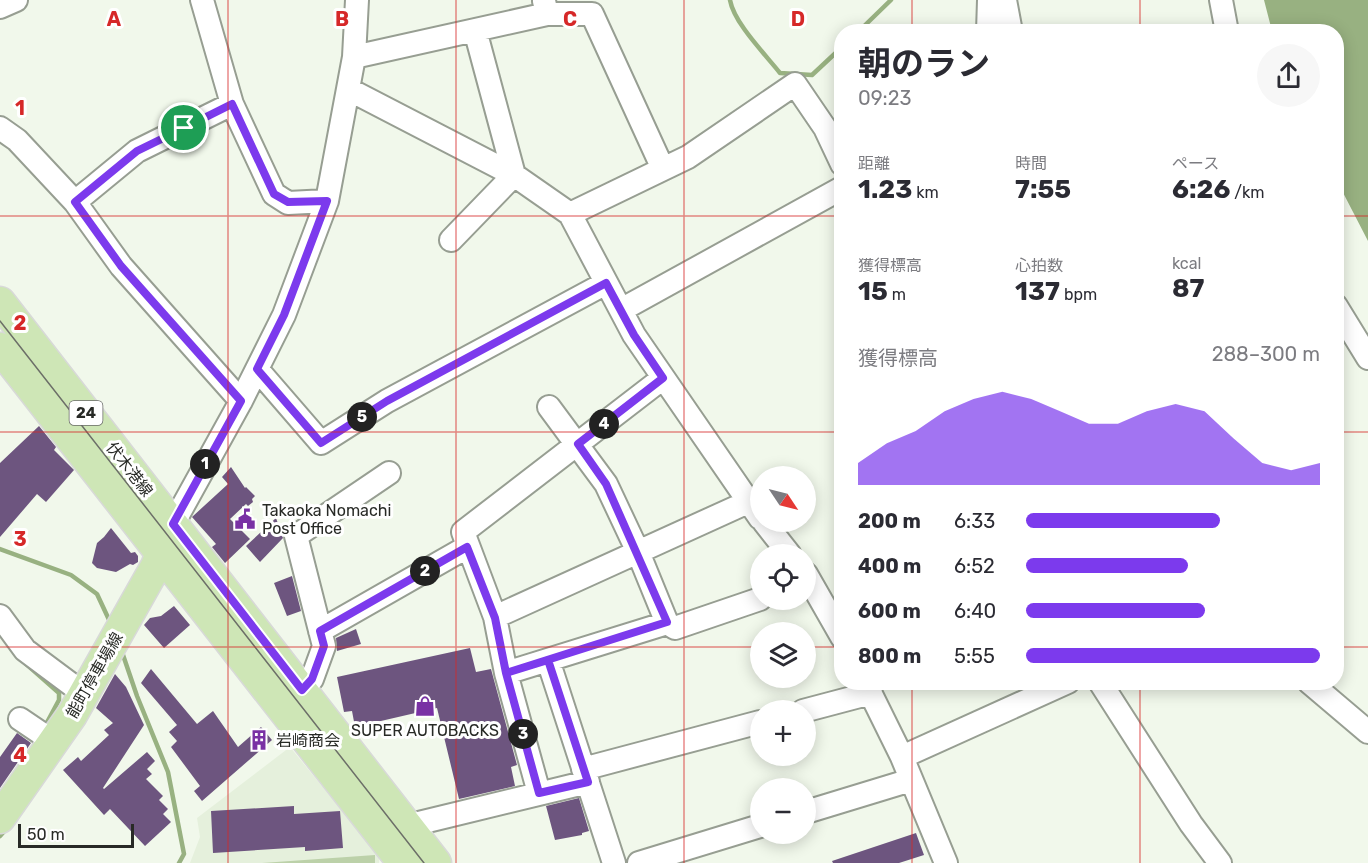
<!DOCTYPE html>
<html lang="ja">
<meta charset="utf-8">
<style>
:root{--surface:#fff;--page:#f7f7f7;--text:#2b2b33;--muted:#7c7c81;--accent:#7c3aed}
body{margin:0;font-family:Rubik,"Noto Sans JP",sans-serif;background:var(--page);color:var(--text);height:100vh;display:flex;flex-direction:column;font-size:22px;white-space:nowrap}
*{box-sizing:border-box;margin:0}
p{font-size:20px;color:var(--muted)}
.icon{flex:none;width:33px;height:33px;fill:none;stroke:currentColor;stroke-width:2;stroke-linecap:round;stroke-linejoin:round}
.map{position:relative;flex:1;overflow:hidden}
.drawer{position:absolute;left:834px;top:24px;width:510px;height:666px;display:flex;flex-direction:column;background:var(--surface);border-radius:24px;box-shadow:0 3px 15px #0003}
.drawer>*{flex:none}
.needle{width:39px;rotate:125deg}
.controls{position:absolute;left:750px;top:466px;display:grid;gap:12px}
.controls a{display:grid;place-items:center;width:66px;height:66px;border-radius:50%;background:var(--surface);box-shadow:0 3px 15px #0003;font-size:30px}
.scale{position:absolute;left:18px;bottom:15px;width:116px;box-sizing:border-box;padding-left:6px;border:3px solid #282a26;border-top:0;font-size:16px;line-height:21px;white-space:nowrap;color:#282a26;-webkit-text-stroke:4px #fff;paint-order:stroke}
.pin{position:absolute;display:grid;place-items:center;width:51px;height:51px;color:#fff;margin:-26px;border:3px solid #fff;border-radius:50%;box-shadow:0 2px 6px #0007}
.km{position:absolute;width:30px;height:30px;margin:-15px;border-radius:50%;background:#222;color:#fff;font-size:16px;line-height:30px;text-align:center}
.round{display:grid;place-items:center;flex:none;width:63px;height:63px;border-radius:32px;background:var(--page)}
.headline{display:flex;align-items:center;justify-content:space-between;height:102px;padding:0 24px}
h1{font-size:33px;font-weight:700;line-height:45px}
.figures{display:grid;grid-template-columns:repeat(3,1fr);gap:9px;height:102px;padding:6px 24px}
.figures div{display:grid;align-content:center}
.figures b{font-size:26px;font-weight:700}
.figures small{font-size:16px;font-weight:400}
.figures p{font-size:16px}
.chart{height:168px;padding:12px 24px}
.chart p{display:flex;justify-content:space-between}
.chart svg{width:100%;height:108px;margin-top:6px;fill:var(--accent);opacity:.7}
ul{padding:0 24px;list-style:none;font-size:20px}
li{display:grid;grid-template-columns:96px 72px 1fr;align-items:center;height:45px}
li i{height:15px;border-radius:8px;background:var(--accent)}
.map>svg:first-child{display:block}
</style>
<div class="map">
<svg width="1368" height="863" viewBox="0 0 1368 863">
<rect width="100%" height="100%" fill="#f1f8eb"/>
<path fill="#e5f0dc" d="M 290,747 L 379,856 L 379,863 L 190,863 L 200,837 L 197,818 Z"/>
<path fill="#bcd1a9" d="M 375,855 L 375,863 L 262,863 Z"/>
<path fill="#98b181" d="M 1264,0 L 1368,0 L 1368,241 L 1337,181 L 1336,32 L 1272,31 Z"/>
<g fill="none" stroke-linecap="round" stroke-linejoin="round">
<path stroke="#98b181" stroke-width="4.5" d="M 730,0 C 734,23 765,54 780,73 L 812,75 L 842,47
M 858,32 L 891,0
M 0,549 L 71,575 L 97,594 L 111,624
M 122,652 L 137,696 L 168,772 L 184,854 L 179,863
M 25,663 L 59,693 L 59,700 L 44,728
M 0,836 L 7,828"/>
</g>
<path fill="#6d557f" d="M 39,426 L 56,447 L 54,450 L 74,470 L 46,502 L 37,494 L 0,537 L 0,463 Z
M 231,467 L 245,488 L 246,487 L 255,496 L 252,499 L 253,502 L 248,506 L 246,504 L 230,519 L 250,539 L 225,563 L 212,547 L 216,544 L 192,517 L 228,484 L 222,477 Z
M 276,518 L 283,538 L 260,562 L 246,546 Z
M 111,528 L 131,553 L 135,552 L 138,556 L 138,562 L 133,565 L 130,564 L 116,572 L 97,568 L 92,563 L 97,543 L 104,537 Z
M 292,576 L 301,611 L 287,616 L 274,583 Z
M 174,606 L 190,625 L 164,648 L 144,625 L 150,618 L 161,616 Z
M 356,629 L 361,644 L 337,651 L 336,638 Z
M 470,648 L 476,672 L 491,669 L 517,765 L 511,767 L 515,786 L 459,799 L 437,708 L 355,727 L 352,711 L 344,712 L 337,677 Z
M 151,669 L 197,724 L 213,711 L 238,747 L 261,727 L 272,740 L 202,801 L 194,791 L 200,786 L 171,747 L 177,741 L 169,732 L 177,725 L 141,683 Z
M 115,674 L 126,687 L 144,725 L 103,788 L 104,789 L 147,752 L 155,761 L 147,769 L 152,774 L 146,779 L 163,796 L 159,800 L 168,809 L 163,814 L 171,822 L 145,846 L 110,809 L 104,815 L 63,770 L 78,757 L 81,761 L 109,735 L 104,730 L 113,723 L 96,708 Z
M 17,733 L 31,743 L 0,788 L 0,757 Z
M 579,798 L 589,831 L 582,833 L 582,835 L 555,840 L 546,806 Z
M 294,806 L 294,814 L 340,811 L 343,848 L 305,851 L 305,847 L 213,853 L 211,811 Z
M 916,833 L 924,855 L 899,863 L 833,863 L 832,861 Z"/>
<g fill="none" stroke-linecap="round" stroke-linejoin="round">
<g stroke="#979e92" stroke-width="26">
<path id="minor" d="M 202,0 L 232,104 L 274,194 L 288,203 L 327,201
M 1005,0 L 1011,32
M 1221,0 L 1227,32
M 0,7 L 16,0
M 547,14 L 592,14 L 663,169
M 988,32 L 989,0
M 354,57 L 547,14 L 544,1
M 348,89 L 514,175 L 570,214 L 634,335 L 760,518
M 0,128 L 17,140 L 75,202 L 121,266 L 241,401
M 75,202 L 137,151 L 232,104
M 570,214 L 688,157 L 795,84 L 825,128 L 842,164
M 451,240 L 514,175 L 475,30
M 1336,306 L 1368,358
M 621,310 L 842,188
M 257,369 L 321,443 L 387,401 L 606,283
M 549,407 L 606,484 L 638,552 L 667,623
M 764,522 L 790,555
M 173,524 L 241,401 L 284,315 L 327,201 L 354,57 L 357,0
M 806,574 L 842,637
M 0,616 L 25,650 L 84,694
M 495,617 L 748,502
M 320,631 L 467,547
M 548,660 L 614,863
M 506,673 L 667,623 L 675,628 L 760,599
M 865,682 L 902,757 L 946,863
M 1100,682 L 1191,824 L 1220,863
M 1309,682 L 1368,732
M 302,690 L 312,679 L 324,646 L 296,536 L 389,473
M 803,711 L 871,693
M 20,719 L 54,742
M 902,757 L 1068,682
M 583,769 L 760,722
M 539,793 L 506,673 L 495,617 L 463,532 L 663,378
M 806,812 L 911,780
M 409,828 L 419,823 L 588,782
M 639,863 L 760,826"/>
</g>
<g stroke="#d8d9d8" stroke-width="33">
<path id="major" d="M 0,302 L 436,863
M 0,348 L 403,863
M 0,818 L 72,715 L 156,566 L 167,538"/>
</g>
<use href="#minor" stroke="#fff" stroke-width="22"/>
<use href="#major" stroke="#cee6b6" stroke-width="30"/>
<path stroke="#6c6f68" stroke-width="1.5" d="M 0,321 L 424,863"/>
</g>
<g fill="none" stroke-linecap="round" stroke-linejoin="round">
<g stroke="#fff" stroke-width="12">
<path id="route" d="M 184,128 L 137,151 L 75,202 L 121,266 L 241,401 L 173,524 L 302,690 L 312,679 L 324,646 L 320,631 L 467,547 L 495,618 L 506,673 L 548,660 L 588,782 L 539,793 L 506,673 L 667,622 L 606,484 L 578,444 L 663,378 L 634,335 L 606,283 L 387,401 L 321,443 L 257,369 L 284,315 L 327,201 L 288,202 L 274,194 L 232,104 L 184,128"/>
</g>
<use href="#route" stroke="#7c3aed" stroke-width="8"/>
</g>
<path fill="none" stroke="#d62828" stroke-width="1.5" stroke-opacity="0.55" d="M 228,0 L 228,863M 456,0 L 456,863M 684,0 L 684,863M 912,0 L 912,32M 1140,0 L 1140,32M 0,216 L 842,216M 1336,216 L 1368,216M 0,432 L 842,432M 1336,432 L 1368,432M 0,647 L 760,647M 806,647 L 842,647M 1336,647 L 1368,647M 912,682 L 912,863M 1140,682 L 1140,863"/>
<defs>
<g id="civic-bare" transform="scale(1.62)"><path d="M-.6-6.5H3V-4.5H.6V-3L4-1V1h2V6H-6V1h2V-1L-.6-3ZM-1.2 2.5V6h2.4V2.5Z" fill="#7931a4" stroke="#fff" stroke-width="2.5" paint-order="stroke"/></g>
<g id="shop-bare" transform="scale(1.62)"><path d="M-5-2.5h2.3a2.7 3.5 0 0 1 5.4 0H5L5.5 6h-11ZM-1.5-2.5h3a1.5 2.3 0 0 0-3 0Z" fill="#7931a4" stroke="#fff" stroke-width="2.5" paint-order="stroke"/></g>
<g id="building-bare" transform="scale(1.62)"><path d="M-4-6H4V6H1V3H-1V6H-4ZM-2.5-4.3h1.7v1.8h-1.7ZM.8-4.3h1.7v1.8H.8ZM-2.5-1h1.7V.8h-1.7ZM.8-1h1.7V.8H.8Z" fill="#7931a4" stroke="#fff" stroke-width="2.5" paint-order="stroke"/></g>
</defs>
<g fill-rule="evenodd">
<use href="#civic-bare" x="245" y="519"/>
<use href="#shop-bare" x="425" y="706"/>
<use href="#building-bare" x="259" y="740"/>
</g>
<g text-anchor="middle" stroke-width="6" stroke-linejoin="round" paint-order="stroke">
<rect fill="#fff" stroke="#686a67" stroke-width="1.5" x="69.5" y="401" width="33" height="24" rx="4.5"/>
<g font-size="15" font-weight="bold" fill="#282a26">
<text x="86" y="418">24</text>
</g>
<g font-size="16" fill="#282a26" stroke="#fff">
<text transform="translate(130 469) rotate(52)" y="6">伏木港線</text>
<text transform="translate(94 675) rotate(-60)" y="6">能町停車場線</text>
</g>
<g font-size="16" fill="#282a26" stroke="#fff" text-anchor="start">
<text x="262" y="516">Takaoka Nomachi<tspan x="262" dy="18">Post Office</tspan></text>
<text x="425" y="736" text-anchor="middle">SUPER AUTOBACKS</text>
<text x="276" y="746">岩崎商会</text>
</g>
</g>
<g font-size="20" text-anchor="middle" font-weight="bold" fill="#d62828" stroke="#fff" stroke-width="6" stroke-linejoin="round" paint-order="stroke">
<text x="114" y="26">A</text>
<text x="342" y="26">B</text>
<text x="570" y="26">C</text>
<text x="798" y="26">D</text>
<text x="20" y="115">1</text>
<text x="20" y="330">2</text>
<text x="20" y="546">3</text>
<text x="20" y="762">4</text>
</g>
</svg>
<div class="controls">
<a><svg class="needle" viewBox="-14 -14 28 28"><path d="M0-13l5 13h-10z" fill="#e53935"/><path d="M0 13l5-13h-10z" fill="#7c7c81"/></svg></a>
<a><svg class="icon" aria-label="locate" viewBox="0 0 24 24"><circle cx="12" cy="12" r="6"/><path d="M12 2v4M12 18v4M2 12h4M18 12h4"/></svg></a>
<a><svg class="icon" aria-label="layers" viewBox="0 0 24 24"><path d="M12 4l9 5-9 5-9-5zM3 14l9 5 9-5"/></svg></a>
<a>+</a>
<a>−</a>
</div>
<div class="scale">50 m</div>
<div class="pin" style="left:184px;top:128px;background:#1e9e55"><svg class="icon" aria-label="arrive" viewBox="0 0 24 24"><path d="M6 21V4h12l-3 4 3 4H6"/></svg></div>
<b class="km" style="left:205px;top:464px">1</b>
<b class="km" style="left:425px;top:571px">2</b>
<b class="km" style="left:523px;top:734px">3</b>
<b class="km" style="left:604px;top:424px">4</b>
<b class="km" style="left:362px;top:417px">5</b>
<section class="drawer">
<div class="headline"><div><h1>朝のラン</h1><p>09:23</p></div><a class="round"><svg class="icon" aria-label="share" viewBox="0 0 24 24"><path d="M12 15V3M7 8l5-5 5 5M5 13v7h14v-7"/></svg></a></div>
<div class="figures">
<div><p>距離</p><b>1.23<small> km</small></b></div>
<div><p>時間</p><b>7:55</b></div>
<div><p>ペース</p><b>6:26<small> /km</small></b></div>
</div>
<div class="figures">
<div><p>獲得標高</p><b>15<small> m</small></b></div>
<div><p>心拍数</p><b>137<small> bpm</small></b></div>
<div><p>kcal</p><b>87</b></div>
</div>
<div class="chart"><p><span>獲得標高</span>288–300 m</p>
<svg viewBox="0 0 160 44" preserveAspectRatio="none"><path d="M0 44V35L10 27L20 22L30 14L40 9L50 6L60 9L70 14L80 19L90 19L100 14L110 11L120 14L130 25L140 35L150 38L160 35V44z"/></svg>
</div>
<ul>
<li><b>200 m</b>6:33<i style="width:66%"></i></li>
<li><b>400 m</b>6:52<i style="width:55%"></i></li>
<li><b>600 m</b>6:40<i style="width:61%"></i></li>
<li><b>800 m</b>5:55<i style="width:100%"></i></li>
</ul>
</section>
</div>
